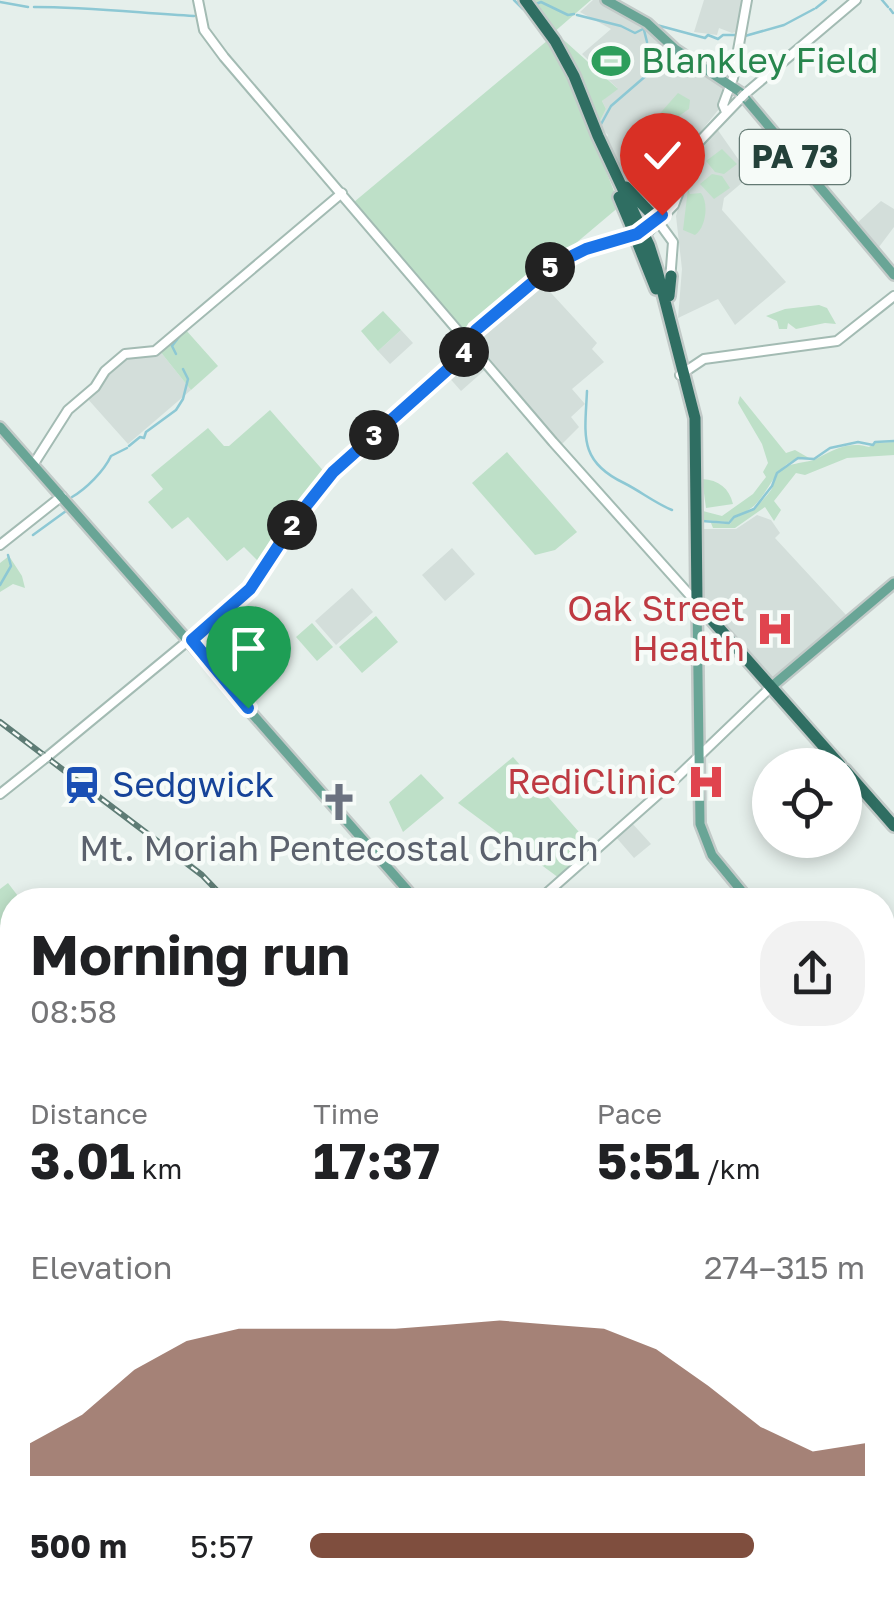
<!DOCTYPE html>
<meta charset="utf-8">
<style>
:root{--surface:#fff;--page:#f2f2f2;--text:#202124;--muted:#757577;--accent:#7f4e3e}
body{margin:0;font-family:"Golos Text",sans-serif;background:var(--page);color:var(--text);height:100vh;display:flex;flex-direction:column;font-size:38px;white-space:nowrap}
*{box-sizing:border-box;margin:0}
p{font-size:32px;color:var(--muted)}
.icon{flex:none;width:55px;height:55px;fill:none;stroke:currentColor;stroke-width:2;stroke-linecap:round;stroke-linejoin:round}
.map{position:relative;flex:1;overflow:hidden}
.drawer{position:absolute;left:0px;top:888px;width:895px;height:718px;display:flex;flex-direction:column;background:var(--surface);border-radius:40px 40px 0 0;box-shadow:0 5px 15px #0003}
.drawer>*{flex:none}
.fabs{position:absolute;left:752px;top:748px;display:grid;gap:20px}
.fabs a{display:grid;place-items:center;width:110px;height:110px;border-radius:50%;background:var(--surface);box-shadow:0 5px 15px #0003;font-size:50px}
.pin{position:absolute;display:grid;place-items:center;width:85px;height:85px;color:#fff;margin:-102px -42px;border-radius:50% 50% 50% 0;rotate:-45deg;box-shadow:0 0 10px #0007}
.pin .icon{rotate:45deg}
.km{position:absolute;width:50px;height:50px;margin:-25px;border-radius:50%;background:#222;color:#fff;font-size:28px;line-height:50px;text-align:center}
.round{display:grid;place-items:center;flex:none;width:105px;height:105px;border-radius:40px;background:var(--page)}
.overview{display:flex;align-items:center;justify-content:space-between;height:170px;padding:0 30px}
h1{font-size:55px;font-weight:700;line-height:75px}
.stats{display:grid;grid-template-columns:repeat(3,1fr);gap:15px;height:170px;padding:10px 30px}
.stats div{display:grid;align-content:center}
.stats b{font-size:50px;font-weight:700}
.stats small{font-size:28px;font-weight:400}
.stats p{font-size:28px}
.chart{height:280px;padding:20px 30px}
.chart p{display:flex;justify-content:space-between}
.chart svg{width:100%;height:180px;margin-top:10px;fill:var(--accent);opacity:.7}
ul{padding:0 30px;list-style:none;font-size:32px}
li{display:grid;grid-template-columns:160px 120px 1fr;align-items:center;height:75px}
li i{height:25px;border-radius:12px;background:var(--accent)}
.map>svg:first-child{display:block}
</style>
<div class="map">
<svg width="894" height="1603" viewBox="0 0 894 1603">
<rect width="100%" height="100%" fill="#e5efeb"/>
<path fill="#d3deda" d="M 593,0 L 605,0 L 629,13 L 728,86 L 719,109 L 689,146 L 670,198 L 661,211 L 652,211 L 628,184 L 605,141 L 608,135 L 598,125 L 606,109 L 602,101 L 617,88 L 582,54 L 611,29 L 580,12 Z
M 704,0 L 744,0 L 739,31 L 732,33 L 719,28 L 717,35 L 694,32 Z
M 715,126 L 750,176 L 724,198 L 722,210 L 786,282 L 735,325 L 718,299 L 678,318 L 682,269 L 676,216 L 695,150 Z
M 881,201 L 894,209 L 894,227 L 876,251 L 856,224 Z
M 541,282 L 597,343 L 592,349 L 604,362 L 572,389 L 585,404 L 571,417 L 579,427 L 561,445 L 475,341 Z
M 401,330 L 413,343 L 390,364 L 378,351 Z
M 159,350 L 191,390 L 128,444 L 86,397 L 105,373 L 126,356 Z
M 473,351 L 487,368 L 461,391 L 446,374 Z
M 757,515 L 771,520 L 780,533 L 775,538 L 847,616 L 772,680 L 702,602 L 700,529 L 736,529 Z
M 452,548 L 475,574 L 445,601 L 422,575 Z
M 352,588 L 373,612 L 336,645 L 315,621 Z
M 631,822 L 651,844 L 634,858 L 615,836 Z
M 885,1390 L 894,1393 L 894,1434 L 883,1431 Z
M 532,1592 L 672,1593 L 675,1603 L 530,1603 Z
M 695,1593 L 752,1593 L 772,1596 L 769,1603 L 682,1603 L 694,1597 Z"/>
<path fill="#bee0c8" d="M 530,0 L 591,0 L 553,33 Z
M 556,33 L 618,89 L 602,101 L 606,109 L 598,125 Z
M 548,40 L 571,84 L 620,206 L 468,334 L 354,202 Z
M 600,48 L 624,50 L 625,62 L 615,73 L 598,62 Z
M 678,93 L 690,100 L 689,109 C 678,116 669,127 655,119 Z
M 722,149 L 737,164 L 724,174 L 715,172 L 706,161 Z
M 658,172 L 674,177 L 665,204 L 649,198 Z
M 712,174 L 722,176 L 730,188 L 714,199 L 700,184 Z
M 688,189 L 690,194 L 701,193 C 709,203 706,228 695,235 L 683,230 Z
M 819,305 L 827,308 L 836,324 L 825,323 L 796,329 L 788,323 L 787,329 L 779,329 L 777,321 L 766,316 L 785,309 Z
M 383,311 L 401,330 L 378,351 L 361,331 Z
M 185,329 L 218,366 L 191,390 L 159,350 Z
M 740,396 L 786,453 L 795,450 L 809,458 C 779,456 773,486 755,505 C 750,510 740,514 734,518 C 750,512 761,504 771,490 C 774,486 773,480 776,476 C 787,460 804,465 818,458 C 834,449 850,441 869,447 L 875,443 L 894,442 L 894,455 L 847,458 L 805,475 L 796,473 L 774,501 L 781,510 L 774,521 L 765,507 L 735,528 L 713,528 L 711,523 L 730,524 L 734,518 L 728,522 L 704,520 L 699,510 L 722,516 L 753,494 L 766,477 L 763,472 L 768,463 L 762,444 L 738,403 Z
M 270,410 L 327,475 L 263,566 L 244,547 L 227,561 L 188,517 L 172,529 L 148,502 L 163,489 L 151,475 L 208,428 L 224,446 L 229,446 Z
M 507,452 L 577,532 L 555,550 L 535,555 L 472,483 Z
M 702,479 C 719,480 729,488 733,504 L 706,508 Z
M 9,556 L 22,576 L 25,588 L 13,584 L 0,592 L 0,563 Z
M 376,616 L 398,642 L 362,673 L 339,647 Z
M 312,623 L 333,647 L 317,661 L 296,637 Z
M 513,757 L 593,848 L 559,878 L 458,803 Z
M 421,774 L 444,798 L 403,832 L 389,802 Z
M 8,883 L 21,900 L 12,900 L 12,915 L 0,925 L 0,889 Z
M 882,963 L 894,966 L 894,1087 L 883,1083 Z
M 489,1593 L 489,1592 L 532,1593 L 530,1603 L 487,1603 Z"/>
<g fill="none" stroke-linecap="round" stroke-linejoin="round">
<path stroke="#8dc8d4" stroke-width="2.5" d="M 514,0 L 523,9
M 882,0 L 888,7
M 0,2 L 28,7
M 536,4 L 541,2 L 568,15 L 574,14
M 34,7 C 88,7 140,13 194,16
M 816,8 L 826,0
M 890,9 L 893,13
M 577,15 L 621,26 L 635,33 L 649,26
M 653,24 L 705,38 L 708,35 L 718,39 L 723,35 L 738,35
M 644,30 L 647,42
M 745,36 L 784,25 L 814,9
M 600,126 L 611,106 L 648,74 L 651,62 L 648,46
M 176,354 L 172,346 L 182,333
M 587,391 C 585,435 578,461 624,483 C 640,491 655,503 672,510
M 129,446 L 140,437 L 144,438 L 146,432 L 176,410 L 183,399 L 188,379 L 183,369
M 72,497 C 86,489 104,471 111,456 L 127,448
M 702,521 L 729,523 L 734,517 L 754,509 L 772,486 L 777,473 L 798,458 L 814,459 L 830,448 L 858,442 L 873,445 L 875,442 L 894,441
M 33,535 L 66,511
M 0,585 L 11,566 L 8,555"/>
<g stroke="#a3bbb3" stroke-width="12">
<path id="secondary" d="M 198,0 L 204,30 L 224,57 L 553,442 L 696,602
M 745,94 L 856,0
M 726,112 L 723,105 L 733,78 L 747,0
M 657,220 L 673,242 L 670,281
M 648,232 L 674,205 L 697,144 L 741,98
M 467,345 C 477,321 551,264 576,253 C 596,244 617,242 637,234
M 680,375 L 704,359 L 837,341 L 894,296
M 33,465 L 68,410 L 95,387 L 105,371 L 125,354 L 155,351 L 342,193
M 0,545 L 62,496
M 47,757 L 247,592 L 297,518 L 333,472 L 473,349
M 0,794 L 44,759
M 539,900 L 671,783 L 771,687
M 0,1380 L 12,1369
M 0,1597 L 6,1603"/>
</g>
<g stroke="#c2cac8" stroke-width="14">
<path id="primary" d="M 606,0 L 647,23 L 675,49 L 740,92 L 894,275
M 0,427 L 416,900
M 697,603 L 700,824 L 712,855 L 749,900
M 771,687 L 894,583
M 0,969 L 12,1037
M 882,1332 L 894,1302
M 882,1387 L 894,1391
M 175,1592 L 184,1603
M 676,1592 L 679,1603
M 774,1603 L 778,1592"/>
</g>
<g stroke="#c2cac8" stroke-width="16">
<path id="highway" d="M 525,0 L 555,41 L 574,76 L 598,136 L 649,245 L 657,270 L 695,418 L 697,603
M 626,187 L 657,220
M 619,197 L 635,235
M 636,239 L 656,289
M 669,296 L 671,276
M 697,603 L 840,765
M 845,770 L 894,826"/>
</g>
<use href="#secondary" stroke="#fff" stroke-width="8"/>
<use href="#primary" stroke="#69a596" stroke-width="9"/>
<use href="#highway" stroke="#2f6e62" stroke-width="11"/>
<g stroke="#5e7c75" stroke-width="6">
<path id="rail" d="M 0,722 L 202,875 L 226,900
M 892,1581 L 894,1586
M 402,1592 L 433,1603"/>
</g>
<use href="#rail" stroke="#f6fbf8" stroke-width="2.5" stroke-dasharray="8" stroke-linecap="butt"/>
<g stroke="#a3bbb3" stroke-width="12" stroke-linecap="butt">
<path id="secondary-bridge" d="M 741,98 L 745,94
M 637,234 L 647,229
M 44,759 L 47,757"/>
</g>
<use href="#secondary-bridge" stroke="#fff" stroke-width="8"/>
</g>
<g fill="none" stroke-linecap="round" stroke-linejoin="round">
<g stroke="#fff" stroke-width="20">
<path id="route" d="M 248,708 L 192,640 L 250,589 L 298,516 L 333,472 L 456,362 L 476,330 L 552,266 L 586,249 L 637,234 L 662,215"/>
</g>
<use href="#route" stroke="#1a73e8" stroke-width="12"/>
</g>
<defs>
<g id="stadium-bare" transform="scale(3)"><path d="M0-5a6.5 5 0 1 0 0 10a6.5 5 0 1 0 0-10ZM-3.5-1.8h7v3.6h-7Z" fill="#2e9e5b" stroke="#f6fbf8" stroke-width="2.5" paint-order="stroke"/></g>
<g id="hospital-bare" transform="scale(3)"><path d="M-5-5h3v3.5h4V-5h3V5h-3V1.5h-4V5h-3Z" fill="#e0444e" stroke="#f6fbf8" stroke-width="2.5" paint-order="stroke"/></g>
<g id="station-bare" transform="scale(3)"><path d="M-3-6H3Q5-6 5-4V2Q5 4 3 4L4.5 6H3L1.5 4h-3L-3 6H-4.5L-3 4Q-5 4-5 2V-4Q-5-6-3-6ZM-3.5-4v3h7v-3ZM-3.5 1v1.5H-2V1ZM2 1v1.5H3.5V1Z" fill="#1a4fb4" stroke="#f6fbf8" stroke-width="2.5" paint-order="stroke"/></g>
<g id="church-bare" transform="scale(3)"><path d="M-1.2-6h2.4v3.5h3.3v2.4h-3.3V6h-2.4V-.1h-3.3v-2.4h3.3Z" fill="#6b7280" stroke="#f6fbf8" stroke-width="2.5" paint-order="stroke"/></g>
</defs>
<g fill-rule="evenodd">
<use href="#stadium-bare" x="611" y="61"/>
<use href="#hospital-bare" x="775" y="629"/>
<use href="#hospital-bare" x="706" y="782"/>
<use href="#station-bare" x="82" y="785"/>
<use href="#church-bare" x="339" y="802"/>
</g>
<g text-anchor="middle" stroke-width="9" stroke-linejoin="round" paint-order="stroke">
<rect fill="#f6fbf8" stroke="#637973" stroke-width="2.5" x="740" y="130" width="110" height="54" rx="8"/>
<g font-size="32" font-weight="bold" fill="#24413a">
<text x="795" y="168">PA 73</text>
</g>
<g font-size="35" fill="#27864d" stroke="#f6fbf8" text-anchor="start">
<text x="641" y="73">Blankley Field</text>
</g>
<g font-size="35" fill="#be3a42" stroke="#f6fbf8" text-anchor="end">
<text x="745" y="621">Oak Street<tspan x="745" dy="40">Health</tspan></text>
<text x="676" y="794">RediClinic</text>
</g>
<g font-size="35" fill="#164399" stroke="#f6fbf8" text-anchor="start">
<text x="112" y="797">Sedgwick</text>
</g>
<g font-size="35" fill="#5b616d" stroke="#f6fbf8">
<text x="339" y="861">Mt. Moriah Pentecostal Church</text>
</g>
</g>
</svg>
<div class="fabs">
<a><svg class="icon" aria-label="locate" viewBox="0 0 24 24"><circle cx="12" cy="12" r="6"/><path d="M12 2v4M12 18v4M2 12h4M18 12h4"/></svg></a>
</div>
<div class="pin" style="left:248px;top:708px;background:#1e9e55"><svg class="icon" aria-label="arrive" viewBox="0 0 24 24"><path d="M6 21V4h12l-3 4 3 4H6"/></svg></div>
<div class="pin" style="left:662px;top:215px;background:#d93025"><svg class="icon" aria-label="check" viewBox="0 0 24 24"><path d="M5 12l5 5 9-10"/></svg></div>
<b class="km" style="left:292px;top:525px">2</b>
<b class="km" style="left:374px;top:435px">3</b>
<b class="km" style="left:464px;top:352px">4</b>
<b class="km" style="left:550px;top:267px">5</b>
<section class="drawer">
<div class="overview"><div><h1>Morning run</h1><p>08:58</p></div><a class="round"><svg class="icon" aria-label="share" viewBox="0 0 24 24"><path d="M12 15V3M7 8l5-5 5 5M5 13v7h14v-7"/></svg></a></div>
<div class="stats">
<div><p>Distance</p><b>3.01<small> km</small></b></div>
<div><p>Time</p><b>17:37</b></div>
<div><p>Pace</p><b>5:51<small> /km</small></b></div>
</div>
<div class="chart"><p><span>Elevation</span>274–315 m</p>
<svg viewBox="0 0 160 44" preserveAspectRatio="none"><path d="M0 44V36L10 29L20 18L30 11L40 8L50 8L60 8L70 8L80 7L90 6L100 7L110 8L120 13L130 22L140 32L150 38L160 36V44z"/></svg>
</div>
<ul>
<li><b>500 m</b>5:57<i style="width:80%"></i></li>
</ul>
</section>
</div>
